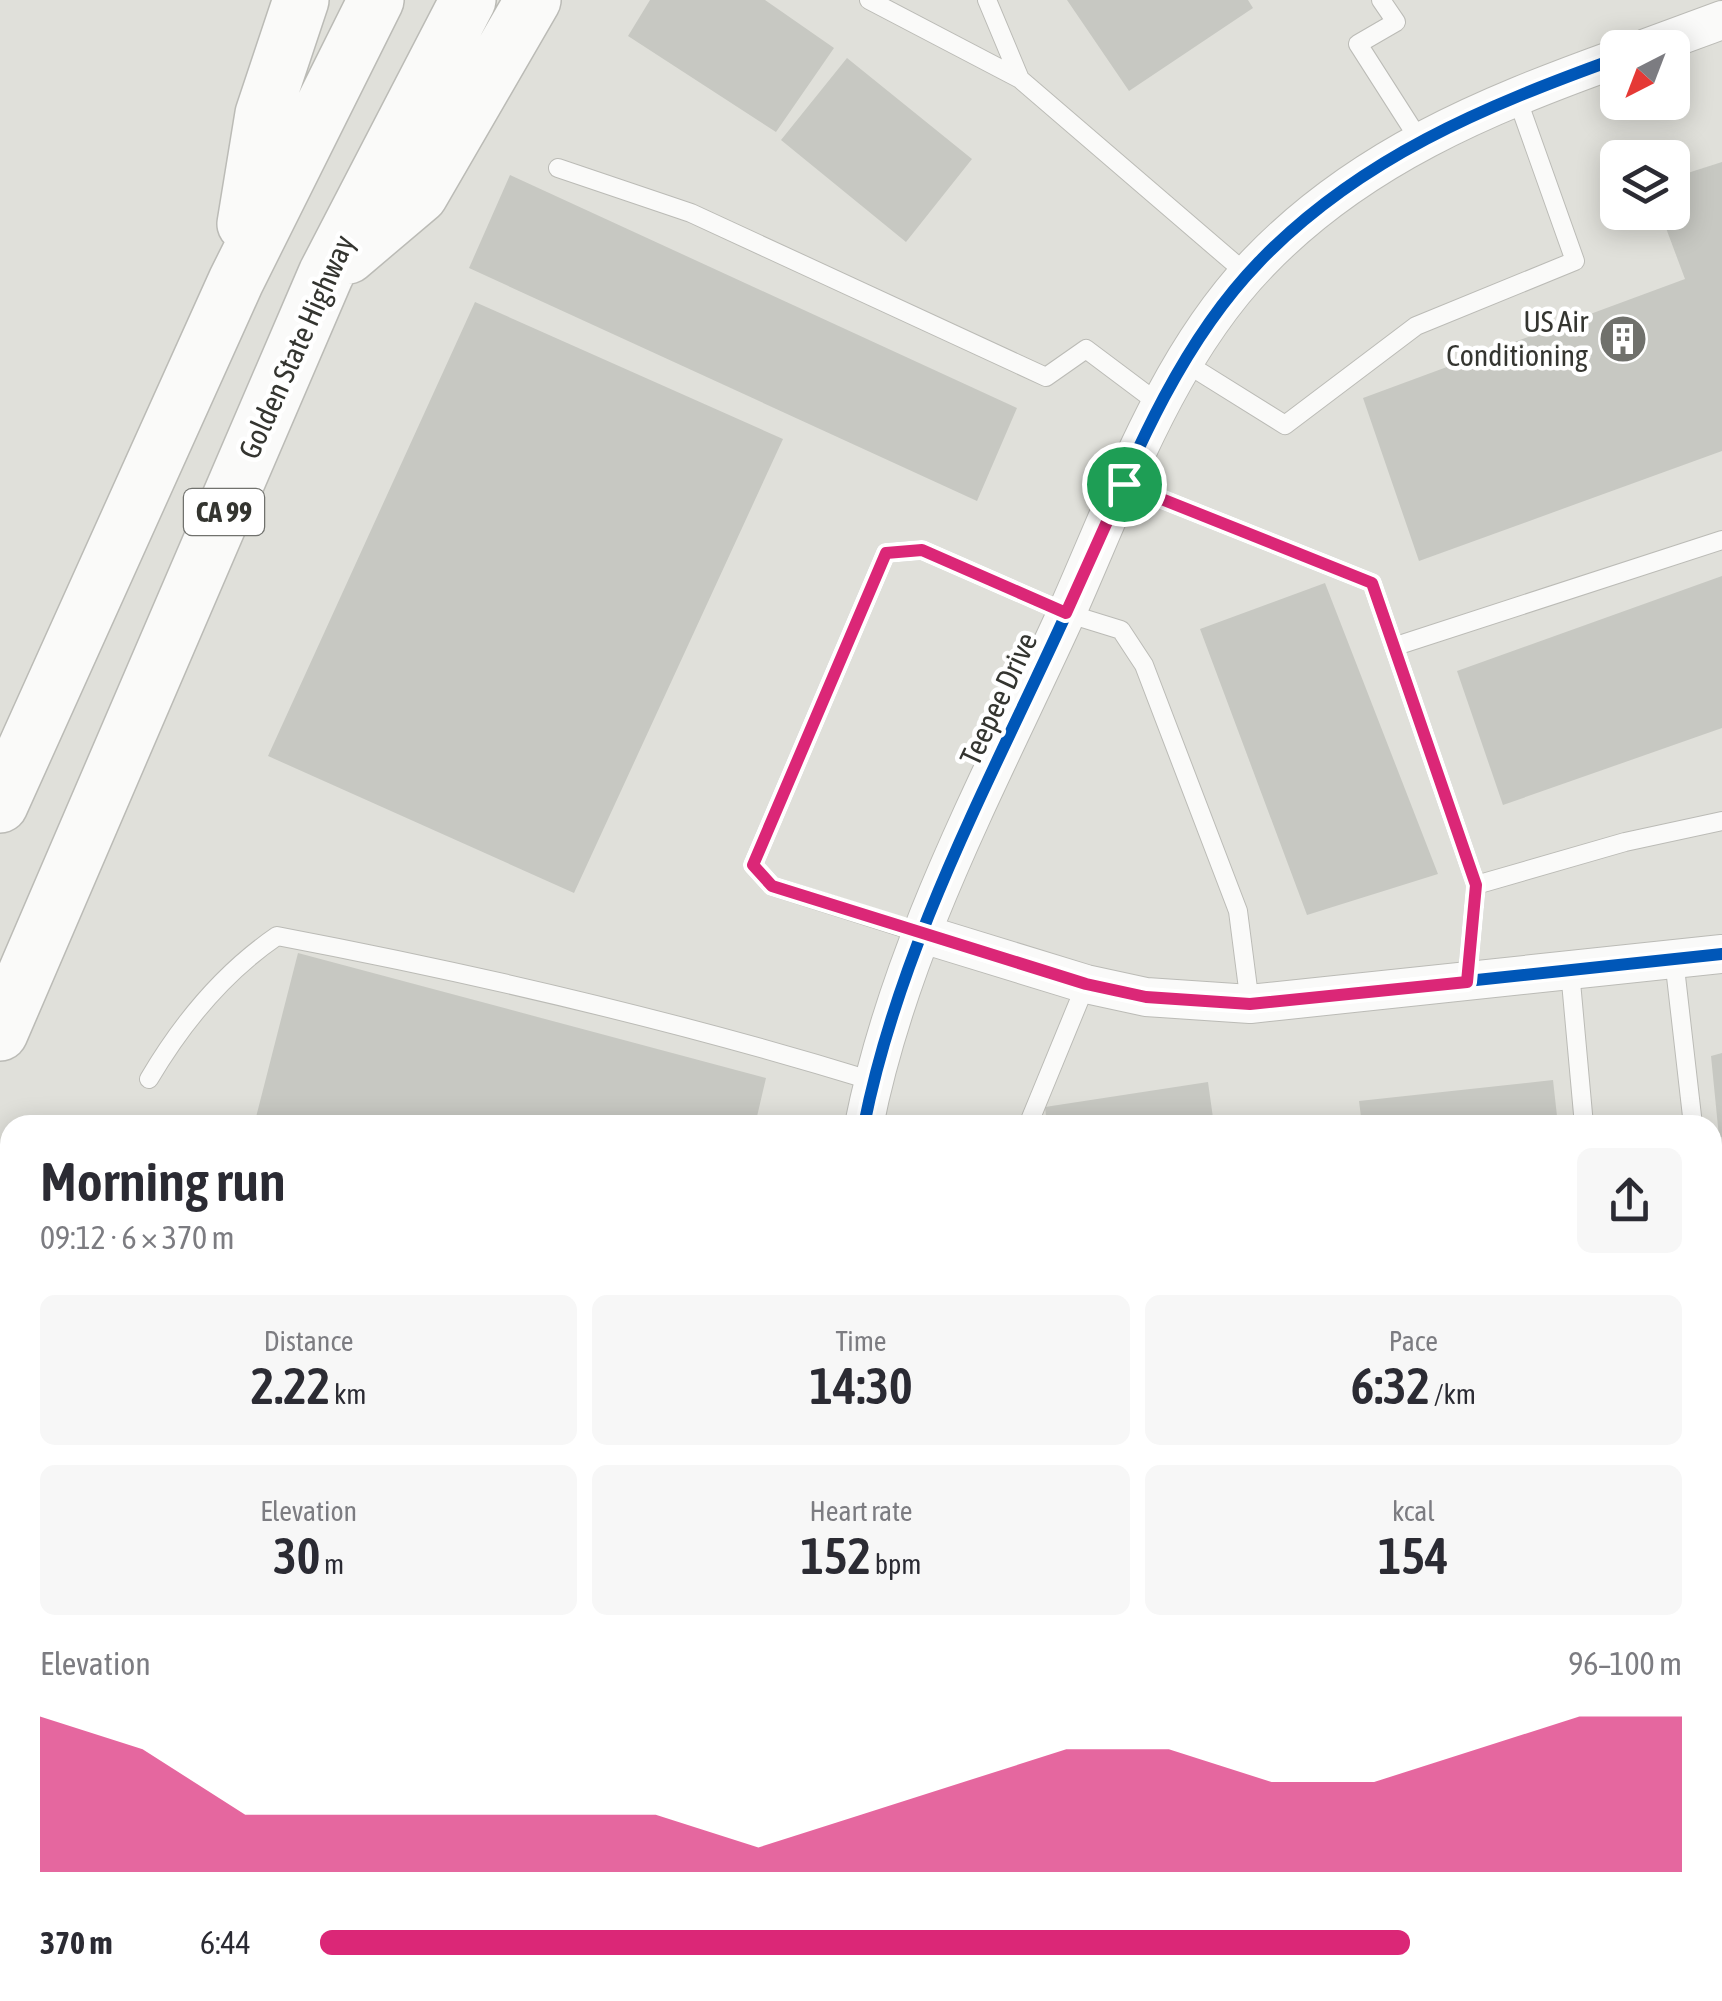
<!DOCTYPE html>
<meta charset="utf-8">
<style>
:root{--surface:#fff;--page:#f7f7f7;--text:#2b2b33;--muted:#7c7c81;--accent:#db2777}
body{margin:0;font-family:"Asap Condensed",sans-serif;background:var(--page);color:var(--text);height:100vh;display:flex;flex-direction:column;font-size:38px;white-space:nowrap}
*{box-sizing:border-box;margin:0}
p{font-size:32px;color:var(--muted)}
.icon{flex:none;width:55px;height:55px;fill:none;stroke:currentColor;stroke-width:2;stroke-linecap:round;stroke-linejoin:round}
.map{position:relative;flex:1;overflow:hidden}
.panel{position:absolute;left:0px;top:1115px;width:1722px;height:888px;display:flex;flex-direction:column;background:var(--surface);border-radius:30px 30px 0 0;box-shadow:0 5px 25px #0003}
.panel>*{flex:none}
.needle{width:65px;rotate:222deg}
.buttons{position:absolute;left:1600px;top:30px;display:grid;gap:20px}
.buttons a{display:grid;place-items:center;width:90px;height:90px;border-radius:15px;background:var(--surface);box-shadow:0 5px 25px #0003;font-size:50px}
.pin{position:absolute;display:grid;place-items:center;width:85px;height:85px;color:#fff;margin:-42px;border:5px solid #fff;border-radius:50%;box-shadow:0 2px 10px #0007}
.round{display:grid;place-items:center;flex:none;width:105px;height:105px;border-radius:15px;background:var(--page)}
.head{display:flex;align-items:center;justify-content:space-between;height:170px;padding:0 40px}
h1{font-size:55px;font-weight:600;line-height:75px}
.figures{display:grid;grid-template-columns:repeat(3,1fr);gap:15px;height:170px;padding:10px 40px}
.figures div{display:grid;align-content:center;border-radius:15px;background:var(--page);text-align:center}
.figures b{font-size:50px;font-weight:600}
.figures small{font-size:28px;font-weight:400}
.figures p{font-size:28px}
.chart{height:280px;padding:20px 40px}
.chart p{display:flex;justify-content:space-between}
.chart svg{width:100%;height:180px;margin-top:10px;fill:var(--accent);opacity:.7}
ul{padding:0 40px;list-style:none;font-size:32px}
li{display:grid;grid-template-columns:160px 120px 1fr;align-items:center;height:75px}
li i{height:25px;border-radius:12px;background:var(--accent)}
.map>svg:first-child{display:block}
</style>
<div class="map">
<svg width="1722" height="2001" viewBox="0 0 1722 2001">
<rect width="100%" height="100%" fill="#e0e0da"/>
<path fill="#c7c8c2" d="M 650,0 L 765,0 L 834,48 L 776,132 L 628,36 Z
M 1067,0 L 1248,0 L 1253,8 L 1129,91 Z
M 847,58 L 972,159 L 906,242 L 781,140 Z
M 1722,162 L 1722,451 L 1419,561 L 1363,398 L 1685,279 L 1660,212 L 1672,212 L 1672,178 Z
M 510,175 L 1017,408 L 977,501 L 469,268 Z
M 475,302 L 783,439 L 574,893 L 268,756 Z
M 1722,576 L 1722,728 L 1503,805 L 1457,671 Z
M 1325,583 L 1438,874 L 1307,915 L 1200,629 Z
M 298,953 L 766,1078 L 755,1125 L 254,1125 Z
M 1722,1053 L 1722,1137 L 1719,1137 L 1711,1056 Z
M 1553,1080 L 1558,1125 L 1362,1125 L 1359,1101 Z
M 1208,1082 L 1214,1125 L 1047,1125 L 1045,1107 Z
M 10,1448 L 10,1625 L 0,1620 L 0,1468 Z
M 1712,1613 L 1722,1666 L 1722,1680 L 1712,1682 Z
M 700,1992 L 745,1992 L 741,2001 L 717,2001 Z
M 948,1992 L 1245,1992 L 1240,2001 L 944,2001 Z"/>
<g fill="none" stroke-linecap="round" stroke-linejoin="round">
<g stroke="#bbbbb6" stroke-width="20">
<path id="lane" d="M 869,0 L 1020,79 L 1248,275
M 987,0 L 1020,79
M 1381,0 L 1396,22 L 1358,44 L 1420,141
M 558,168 L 691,213 L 1046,377 L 1086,349 L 1162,406
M 1184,362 L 1285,425 L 1416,326 L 1575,261 L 1516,95
M 1124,484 L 1372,583 L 1476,885 L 1467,982
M 1396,646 L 1722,540
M 1476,885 L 1625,842 L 1722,821
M 923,934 L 772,886 L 753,865 L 886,553 L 922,550 L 1066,613 L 1121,630 L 1144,665 L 1238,911 L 1250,1004
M 1674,959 L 1693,1125
M 1570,971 L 1584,1125
M 149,1079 C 182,1023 223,973 277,936 C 477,974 678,1021 873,1081
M 1028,1125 L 1086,984
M 1712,1279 L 1715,1297 L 1722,1304
M 0,1355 L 10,1340
M 0,1763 L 10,1769
M 1712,1783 L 1722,1782
M 420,1992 L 438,2001
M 861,2001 L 865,1992"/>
</g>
<g stroke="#bbbbb6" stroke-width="40">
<path id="street" d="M 1646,48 L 1722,20
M 923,934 L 1086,984 L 1146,997 L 1250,1004 L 1722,954
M 864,1125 C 900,944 991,779 1067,612 C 1120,493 1167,357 1259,262 C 1359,158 1485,106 1618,58
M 1712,1896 L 1722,1886
M 1632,1992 L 1644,2001"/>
</g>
<g stroke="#bbbbb6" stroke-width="58">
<path id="highway" d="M 245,224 L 263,114 L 301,0
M 348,256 L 420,195 L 533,0
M 0,805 L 236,281 L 376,0
M 0,1033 L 326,274 L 468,0"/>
</g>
<use href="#lane" stroke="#fafaf9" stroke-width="18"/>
<use href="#street" stroke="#fafaf9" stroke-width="38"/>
<use href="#highway" stroke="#fafaf9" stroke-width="55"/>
<g stroke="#fff" stroke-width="19">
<path id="cycleway" d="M 923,934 L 1086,984 L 1146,997 L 1250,1004 L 1722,954
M 864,1125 C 900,944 991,779 1067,612 C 1120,493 1167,357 1259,262 C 1359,158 1485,106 1618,58"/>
</g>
<use href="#cycleway" stroke="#0057b8" stroke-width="12"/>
</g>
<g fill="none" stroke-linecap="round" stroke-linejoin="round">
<g stroke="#fff" stroke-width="20">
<path id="route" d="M 1124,484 L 1372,583 L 1476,885 L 1467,982 L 1250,1004 L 1146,997 L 1086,984 L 772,886 L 753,865 L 886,553 L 922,550 L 1066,613 Z"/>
</g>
<use href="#route" stroke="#db2777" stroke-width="12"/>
</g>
<defs>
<g id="building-disc" transform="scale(2.5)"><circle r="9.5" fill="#70716c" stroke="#fff"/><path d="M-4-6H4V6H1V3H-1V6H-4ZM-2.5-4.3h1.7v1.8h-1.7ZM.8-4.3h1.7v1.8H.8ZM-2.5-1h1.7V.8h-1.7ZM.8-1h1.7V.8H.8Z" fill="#fff"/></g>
</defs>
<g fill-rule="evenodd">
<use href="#building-disc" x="1623" y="339"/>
</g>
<g text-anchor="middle" stroke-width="9" stroke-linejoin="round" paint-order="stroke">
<rect fill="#fff" stroke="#71726e" stroke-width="2.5" x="184" y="489" width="80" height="46" rx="8"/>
<g font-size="28" font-weight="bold" fill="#343530">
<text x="224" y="522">CA 99</text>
</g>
<g font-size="30" fill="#343530" stroke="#fff" text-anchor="end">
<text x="1588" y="332">US Air<tspan x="1588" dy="34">Conditioning</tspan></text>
</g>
<g font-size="30" fill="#343530" stroke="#fff">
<text transform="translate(297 347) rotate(-66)" y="10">Golden State Highway</text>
<text transform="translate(999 699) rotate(-65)" y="10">Teepee Drive</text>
</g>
</g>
</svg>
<div class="buttons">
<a><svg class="needle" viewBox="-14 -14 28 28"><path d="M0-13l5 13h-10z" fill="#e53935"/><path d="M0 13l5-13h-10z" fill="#7c7c81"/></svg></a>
<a><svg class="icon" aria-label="layers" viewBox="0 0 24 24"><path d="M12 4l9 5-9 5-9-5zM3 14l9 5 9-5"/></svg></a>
</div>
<div class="pin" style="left:1124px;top:484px;background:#1e9e55"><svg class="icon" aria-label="arrive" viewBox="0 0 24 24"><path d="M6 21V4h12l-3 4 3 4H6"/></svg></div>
<section class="panel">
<div class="head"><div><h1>Morning run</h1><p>09:12 · 6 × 370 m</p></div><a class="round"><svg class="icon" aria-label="share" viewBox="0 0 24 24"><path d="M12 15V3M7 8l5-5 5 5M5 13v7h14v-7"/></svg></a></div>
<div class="figures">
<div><p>Distance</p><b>2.22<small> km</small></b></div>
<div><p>Time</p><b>14:30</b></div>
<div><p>Pace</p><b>6:32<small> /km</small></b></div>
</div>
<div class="figures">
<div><p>Elevation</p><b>30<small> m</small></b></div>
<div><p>Heart rate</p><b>152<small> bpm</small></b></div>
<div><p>kcal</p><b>154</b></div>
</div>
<div class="chart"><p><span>Elevation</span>96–100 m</p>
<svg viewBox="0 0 160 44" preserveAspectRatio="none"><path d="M0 44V6L10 14L20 30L30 30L40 30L50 30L60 30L70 38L80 30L90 22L100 14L110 14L120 22L130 22L140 14L150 6L160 6V44z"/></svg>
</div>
<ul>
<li><b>370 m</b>6:44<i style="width:80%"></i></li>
</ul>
</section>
</div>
